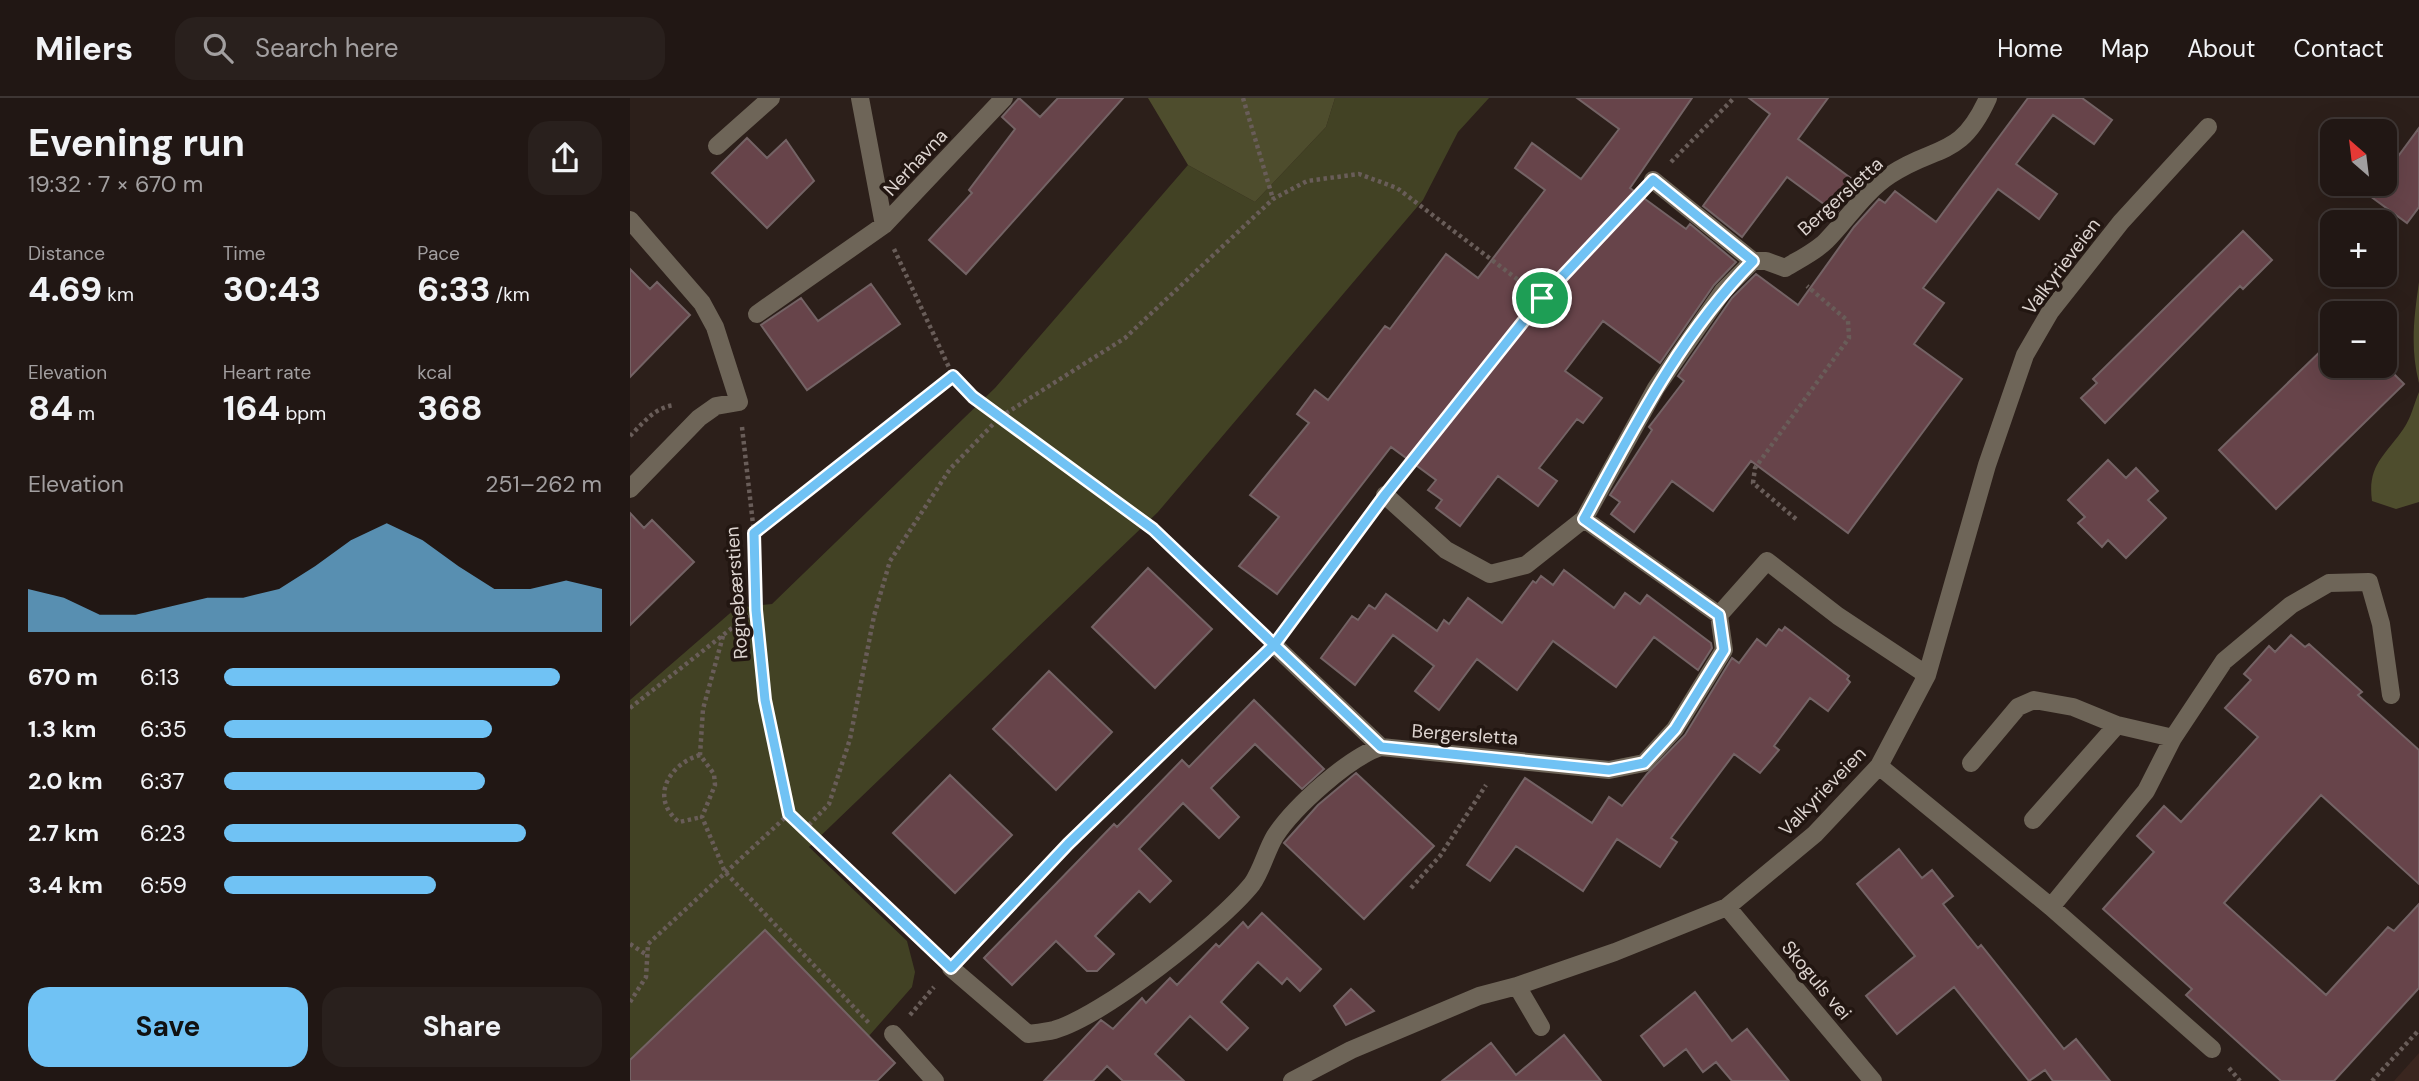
<!DOCTYPE html>
<meta charset="utf-8">
<style>
:root{--surface:#211714;--page:#29201d;--text:#f1f3f6;--muted:#a29fa0;--line:#3e3634;--accent:#70c2f4}
body{margin:0;font-family:"DM Sans",sans-serif;background:var(--page);color:var(--text);height:100vh;display:flex;flex-direction:column;font-size:26px;white-space:nowrap}
*{box-sizing:border-box;margin:0}
p{font-size:23px;color:var(--muted)}
.icon{flex:none;width:38px;height:38px;fill:none;stroke:currentColor;stroke-width:2;stroke-linecap:round;stroke-linejoin:round}
.map{position:relative;flex:1;overflow:hidden}
.details{display:flex;flex-direction:column;background:var(--surface);width:630px}
.details>*{flex:none}
.needle{width:46px;rotate:332deg}
.controls{position:absolute;left:1690px;top:21px;display:grid;gap:14px}
.controls a{display:grid;place-items:center;width:77px;height:77px;border-radius:14px;background:var(--surface);box-shadow:0 7px 28px #0002,0 0 0 2px var(--line);font-size:35px}
.pin{position:absolute;display:grid;place-items:center;width:60px;height:60px;color:#fff;margin:-30px;border:4px solid #fff;border-radius:50%;box-shadow:0 2px 7px #0007}
.round{display:grid;place-items:center;flex:none;width:74px;height:74px;border-radius:21px;background:var(--page)}
.summary{display:flex;align-items:center;justify-content:space-between;height:119px;padding:0 28px}
h1{font-size:38px;font-weight:700;line-height:52px}
.figures{display:grid;grid-template-columns:repeat(3,1fr);gap:10px;height:119px;padding:7px 28px}
.figures div{display:grid;align-content:center}
.figures b{font-size:35px;font-weight:700}
.figures small{font-size:19px;font-weight:400}
.figures p{font-size:19px}
.chart{height:196px;padding:14px 28px}
.chart p{display:flex;justify-content:space-between}
.chart svg{width:100%;height:126px;margin-top:7px;fill:var(--accent);opacity:.7}
.button{display:flex;gap:14px;margin-top:auto;padding:14px 28px}
.button a{flex:1;height:80px;border-radius:21px;background:var(--accent);color:#111;font-size:28px;font-weight:700;line-height:80px;text-align:center}
.button a+a{background:var(--page);color:var(--text)}
ul{padding:0 28px;list-style:none;font-size:23px}
li{display:grid;grid-template-columns:112px 84px 1fr;align-items:center;height:52px}
li i{height:18px;border-radius:9px;background:var(--accent)}
header{display:flex;align-items:center;gap:42px;box-sizing:border-box;height:98px;padding:0 35px;background:var(--surface);border-bottom:2px solid var(--line)}
header strong{font-size:33px}
nav{display:flex;gap:38px;margin-inline-start:auto;font-size:24px}
.search{width:490px;height:63px;background:var(--page);display:flex;align-items:center;gap:18px;box-sizing:border-box;padding:0 24px;border-radius:21px;color:var(--muted);font-size:26px}
main{display:flex;flex:1;min-height:0}
.map>svg:first-child{display:block}
</style>
<header>
<strong>Milers</strong>
<div class="search"><svg class="icon" aria-label="search" viewBox="0 0 24 24"><circle cx="10" cy="10" r="6"/><path d="M15 15l6 6"/></svg>Search here</div>
<nav><a>Home</a><a>Map</a><a>About</a><a>Contact</a></nav>
</header>
<main>
<section class="details">
<div class="summary"><div><h1>Evening run</h1><p>19:32 · 7 × 670 m</p></div><a class="round"><svg class="icon" aria-label="share" viewBox="0 0 24 24"><path d="M12 15V3M7 8l5-5 5 5M5 13v7h14v-7"/></svg></a></div>
<div class="figures">
<div><p>Distance</p><b>4.69<small> km</small></b></div>
<div><p>Time</p><b>30:43</b></div>
<div><p>Pace</p><b>6:33<small> /km</small></b></div>
</div>
<div class="figures">
<div><p>Elevation</p><b>84<small> m</small></b></div>
<div><p>Heart rate</p><b>164<small> bpm</small></b></div>
<div><p>kcal</p><b>368</b></div>
</div>
<div class="chart"><p><span>Elevation</span>251–262 m</p>
<svg viewBox="0 0 160 44" preserveAspectRatio="none"><path d="M0 44V29L10 32L20 38L30 38L40 35L50 32L60 32L70 29L80 21L90 12L100 6L110 12L120 21L130 29L140 29L150 26L160 29V44z"/></svg>
</div>
<ul>
<li><b>670 m</b>6:13<i style="width:89%"></i></li>
<li><b>1.3 km</b>6:35<i style="width:71%"></i></li>
<li><b>2.0 km</b>6:37<i style="width:69%"></i></li>
<li><b>2.7 km</b>6:23<i style="width:80%"></i></li>
<li><b>3.4 km</b>6:59<i style="width:56%"></i></li>
</ul>
<div class="button"><a>Save</a><a>Share</a></div>
</section>
<div class="map">
<svg width="1789" height="983" viewBox="0 0 1789 983">
<rect width="100%" height="100%" fill="#2c1f1a"/>
<path fill="#3a261f" d="M 1789,955 L 1789,983 L 1764,983 Z"/>
<path fill="#424224" d="M 705,0 L 859,0 L 828,34 L 793,102 L 528,414 L 179,749 L 277,843 L 285,874 L 282,889 L 238,939 L 135,832 L 0,962 L 0,602 L 106,510 L 142,506 L 365,290 L 558,67 L 625,104 L 696,29 Z"/>
<path fill="#4e4d2d" d="M 518,0 L 705,0 L 696,29 L 625,104 L 558,67 Z
M 1789,184 L 1789,183 L 1789,285 C 1780,250 1784,219 1789,184 Z
M 1789,294 L 1789,404 L 1766,411 L 1742,403 C 1737,367 1755,358 1774,330 C 1781,320 1784,306 1789,294 Z"/>
<path fill="#67444a" stroke="#746365" stroke-width="2" d="M 389,0 L 410,19 L 428,0 L 493,0 L 336,176 L 299,142 L 342,95 L 339,92 L 385,31 L 372,19 Z
M 947,0 L 1062,0 L 1000,90 L 1056,131 L 1060,126 L 1106,164 L 1084,187 L 1030,265 L 973,223 L 935,273 L 972,300 L 953,325 L 947,321 L 909,370 L 927,383 L 908,408 L 868,378 L 830,428 L 806,410 L 812,402 L 798,392 L 806,382 L 761,349 L 647,496 L 609,468 L 649,419 L 620,397 L 679,325 L 667,316 L 685,292 L 698,302 L 755,228 L 760,231 L 816,156 L 848,180 L 915,92 L 885,70 L 902,45 L 951,81 L 989,31 Z
M 1119,0 L 1198,0 L 1168,41 L 1230,87 L 1206,115 L 1157,79 L 1112,139 L 1073,108 L 1140,16 Z
M 1398,0 L 1452,0 L 1482,22 L 1464,46 L 1423,17 L 1386,66 L 1427,96 L 1409,121 L 1368,91 L 1293,190 L 1314,205 L 1284,246 L 1332,281 L 1218,435 L 1121,363 L 1083,413 L 1042,383 L 1004,434 L 981,416 L 990,404 L 980,397 L 1022,332 L 1019,329 L 1054,283 L 1048,278 L 1102,200 L 1126,176 L 1168,207 L 1224,129 L 1249,101 L 1255,105 L 1265,93 L 1306,124 Z
M 1789,30 L 1789,109 L 1777,125 L 1740,98 L 1748,86 L 1755,86 L 1755,76 Z
M 117,40 L 137,60 L 156,42 L 184,83 L 137,130 L 82,75 Z
M 1613,133 L 1642,162 L 1613,191 L 1610,188 L 1475,325 L 1451,300 L 1467,285 L 1463,281 Z
M 0,171 L 20,191 L 27,184 L 60,217 L 0,279 Z
M 241,186 L 270,226 L 177,292 L 131,227 L 171,200 L 188,223 Z
M 1703,241 L 1703,268 L 1756,268 L 1774,286 L 1646,411 L 1589,352 Z
M 1478,362 L 1496,380 L 1506,370 L 1528,393 L 1518,402 L 1536,420 L 1496,460 L 1478,442 L 1472,449 L 1448,425 L 1455,419 L 1438,402 Z
M 0,415 L 14,430 L 22,422 L 64,464 L 0,527 Z
M 518,470 L 582,531 L 525,590 L 462,529 Z
M 934,472 L 984,510 L 995,495 L 1010,506 L 1017,497 L 1081,545 L 1082,550 L 1068,572 L 1024,539 L 986,589 L 923,543 L 887,592 L 847,561 L 809,612 L 785,593 L 804,568 L 763,537 L 725,587 L 691,560 L 722,518 L 728,522 L 739,507 L 745,511 L 756,496 L 807,533 L 814,522 L 819,526 L 838,500 L 872,525 L 903,483 L 906,485 L 911,478 L 923,487 Z
M 1155,529 L 1219,578 L 1217,581 L 1220,584 L 1198,613 L 1180,600 L 1144,648 L 1149,652 L 1130,675 L 1104,656 L 1041,740 L 1047,744 L 1030,769 L 987,741 L 953,793 L 886,748 L 860,783 L 837,767 L 895,680 L 962,725 L 979,699 L 992,708 L 1017,676 L 1055,637 L 1102,560 L 1109,565 L 1127,541 L 1136,548 L 1149,531 L 1152,533 Z
M 1661,537 L 1675,549 L 1679,546 L 1732,594 L 1728,597 L 1789,652 L 1789,786 L 1691,697 L 1594,805 L 1696,897 L 1758,829 L 1764,833 L 1789,806 L 1789,890 L 1704,983 L 1651,983 L 1556,897 L 1562,891 L 1473,811 L 1524,754 L 1507,738 L 1534,708 L 1551,724 L 1628,639 L 1595,610 L 1621,582 L 1614,576 L 1639,548 L 1645,554 Z
M 419,573 L 482,634 L 426,692 L 363,631 Z
M 624,602 L 694,671 L 672,691 L 625,646 L 581,690 L 609,719 L 589,740 L 553,705 L 509,751 L 541,783 L 520,804 L 509,793 L 465,838 L 484,856 L 467,873 L 457,873 L 426,843 L 382,887 L 354,860 L 484,726 L 487,729 L 552,662 L 559,669 Z
M 726,675 L 804,748 L 734,821 L 654,745 L 688,707 Z
M 320,677 L 382,737 L 325,795 L 263,735 Z
M 1269,751 L 1292,780 L 1302,772 L 1323,798 L 1313,806 L 1348,850 L 1351,847 L 1434,951 L 1446,941 L 1480,983 L 1423,983 L 1415,972 L 1399,983 L 1324,889 L 1267,936 L 1236,898 L 1285,858 L 1227,786 Z
M 632,815 L 691,871 L 670,893 L 657,880 L 652,886 L 628,864 L 591,904 L 618,930 L 597,952 L 560,918 L 525,956 L 554,983 L 493,983 L 477,968 L 463,983 L 414,983 L 471,922 L 483,931 L 512,900 L 516,905 L 540,880 L 547,887 L 586,846 L 589,849 L 613,824 L 618,830 Z
M 135,832 L 265,965 L 247,983 L 0,983 L 0,962 Z
M 721,891 L 744,913 L 716,927 L 704,908 Z
M 1065,894 L 1102,943 L 1117,931 L 1159,983 L 1102,983 L 1086,964 L 1073,974 L 1056,951 L 1034,968 L 1011,938 Z
M 934,937 L 971,983 L 812,983 L 861,945 L 886,977 Z"/>
<g fill="none" stroke-linecap="round" stroke-linejoin="round">
<path stroke="#695d59" stroke-width="4.5" stroke-dasharray="3.5 3.5" stroke-linecap="butt" d="M 613,0 L 643,101
M 1041,64 L 1104,0
M 264,151 L 323,278 L 343,299 L 523,431 L 628,531
M 112,329 L 124,435 L 126,512 L 135,602 L 159,716 L 303,853
M 0,338 C 14,324 25,309 45,307
M 771,377 L 912,200 L 1005,100
M 1166,421 L 1123,385 L 1125,370 L 1219,240 L 1218,223 L 1177,188
M 124,434 L 323,278
M 658,528 L 740,417
M 93,538 L 73,611 L 70,657 L 84,676 L 85,687 L 72,719 L 95,774 L 239,925
M 0,610 L 125,512
M 70,657 C 39,666 19,700 49,724 L 72,719
M 174,732 L 199,706 L 220,641 L 244,518 L 260,463 L 320,371 L 370,319 L 495,240 L 643,101 L 677,83 L 729,76 L 767,90 L 912,200
M 781,790 L 810,758 L 856,687
M 0,846 L 17,857
M 338,851 L 438,746 L 627,563
M 0,904 L 16,879 L 18,846 L 159,716
M 280,917 L 304,889
M 1599,970 L 1610,983
M 1742,983 L 1789,932"/>
<path stroke="#6e6558" stroke-width="18" d="M 230,0 L 254,127
M 87,48 L 141,0
M 1023,82 L 1123,163
M 0,122 L 72,205 L 85,229 L 109,304 L 86,308 L 69,320 L 0,391
M 127,216 L 254,127 L 374,0
M 755,397 L 816,452 L 860,476 L 896,467 L 954,421 L 1026,290 L 1093,193 L 1123,163 L 1136,163 L 1155,170 C 1168,162 1185,154 1196,143 C 1217,122 1234,94 1260,77 C 1306,46 1330,62 1358,0
M 1089,517 L 1137,463 L 1208,518 L 1297,577
M 644,547 L 751,649
M 1341,665 L 1388,609 L 1404,602 L 1443,609 L 1487,627 L 1543,640
M 1249,668 L 1421,809 L 1582,951
M 1403,722 L 1487,627
M 1097,809 L 1243,983
M 1421,809 L 1516,693 L 1543,640 L 1594,563 L 1661,507 L 1699,485 L 1739,484 L 1751,526 L 1761,597
M 321,870 L 398,936 C 406,935 416,934 424,932 C 473,918 589,827 622,786 C 632,772 636,753 645,738 C 664,709 719,659 751,649 L 979,672 L 1014,665 L 1045,631 L 1094,552 L 1089,517 L 954,421
M 887,888 L 911,929
M 263,936 L 305,983
M 662,983 L 721,952 L 849,898 L 887,888 L 985,854 L 1097,809 L 1185,736 L 1249,668 L 1297,577 L 1357,367 L 1395,257 L 1420,214 L 1491,124 L 1578,29"/>
</g>
<g fill="none" stroke-linecap="round" stroke-linejoin="round">
<g stroke="#fff" stroke-width="14">
<path id="route" d="M 912,200 L 755,397 L 644,547 L 438,746 L 321,870 L 159,716 L 135,602 L 126,512 L 124,435 L 323,278 L 343,299 L 523,431 L 751,649 L 979,672 L 1014,665 L 1045,631 L 1094,552 L 1089,517 L 954,421 C 1003,331 1050,237 1123,163 L 1023,82 L 912,200"/>
</g>
<use href="#route" stroke="#70c2f4" stroke-width="9"/>
</g>
<g text-anchor="middle" stroke-width="7" stroke-linejoin="round" paint-order="stroke">
<g font-size="19" fill="#ddd4d0" stroke="#221611">
<text transform="translate(285 64) rotate(-47)" y="7">Nerhavna</text>
<text transform="translate(1210 98) rotate(-42)" y="7">Bergersletta</text>
<text transform="translate(1431 168) rotate(-53)" y="7">Valkyrieveien</text>
<text transform="translate(106 495) rotate(-94)" y="7">Rognebærstien</text>
<text transform="translate(835 636) rotate(4)" y="7">Bergersletta</text>
<text transform="translate(1192 693) rotate(-46)" y="7">Valkyrieveien</text>
<text transform="translate(1187 882) rotate(50)" y="7">Skoguls vei</text>
</g>
</g>
</svg>
<div class="controls">
<a><svg class="needle" viewBox="-14 -14 28 28"><path d="M0-13l5 13h-10z" fill="#e53935"/><path d="M0 13l5-13h-10z" fill="#a29fa0"/></svg></a>
<a>+</a>
<a>−</a>
</div>
<div class="pin" style="left:912px;top:200px;background:#1e9e55"><svg class="icon" aria-label="arrive" viewBox="0 0 24 24"><path d="M6 21V4h12l-3 4 3 4H6"/></svg></div>
</div>
</main>
